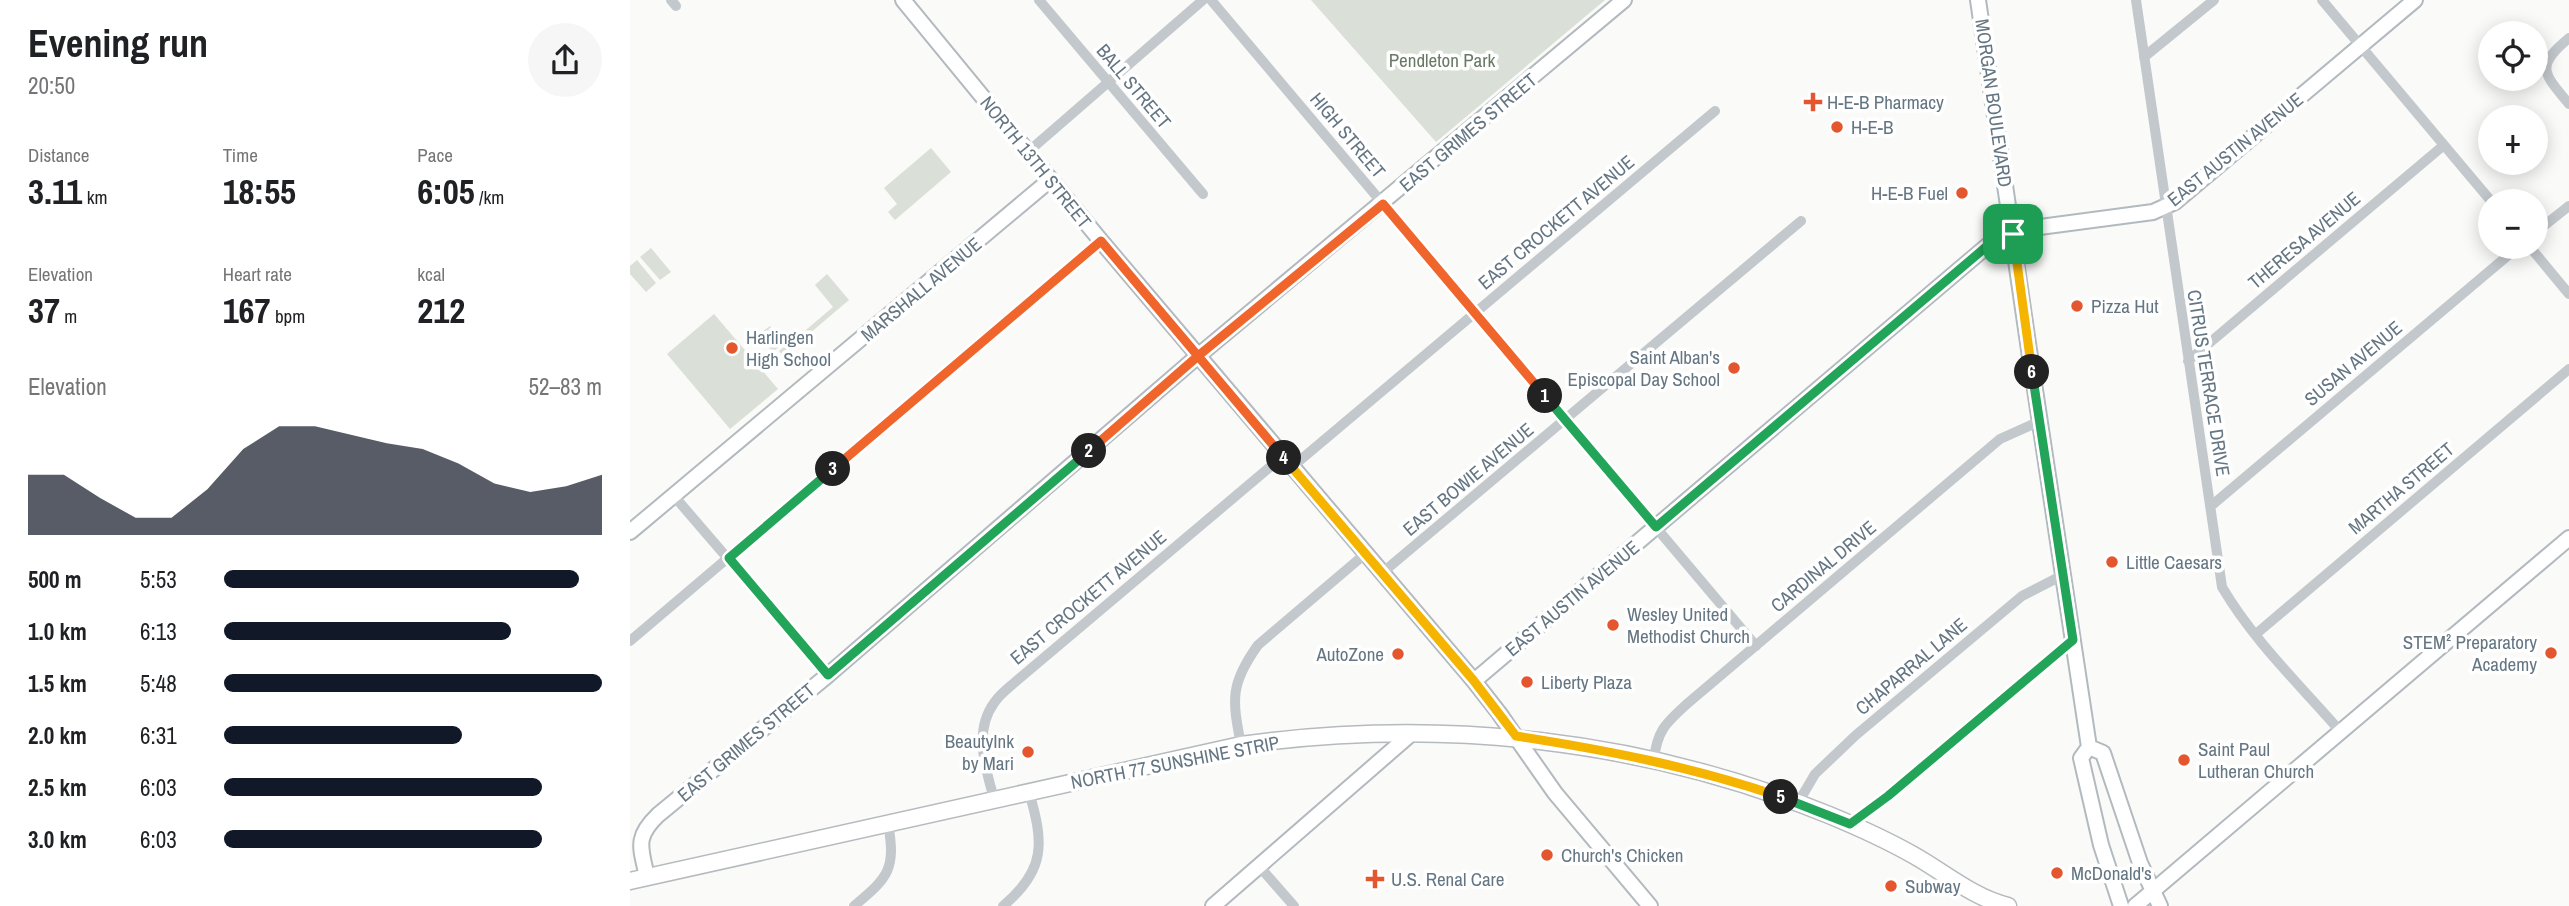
<!DOCTYPE html>
<meta charset="utf-8">
<style>
:root{--surface:#fff;--page:#f6f6f6;--text:#202124;--muted:#757577;--accent:#111827}
body{margin:0;font-family:"Archivo Narrow",sans-serif;background:var(--page);color:var(--text);height:100vh;display:flex;flex-direction:column;font-size:26px;white-space:nowrap}
*{box-sizing:border-box;margin:0}
p{font-size:23px;color:var(--muted)}
.icon{flex:none;width:38px;height:38px;fill:none;stroke:currentColor;stroke-width:2;stroke-linecap:round;stroke-linejoin:round}
.map{position:relative;flex:1;overflow:hidden}
.details{display:flex;flex-direction:column;background:var(--surface);width:630px}
.details>*{flex:none}
.fabs{position:absolute;left:1848px;top:21px;display:grid;gap:14px}
.fabs a{display:grid;place-items:center;width:70px;height:70px;border-radius:50%;background:var(--surface);box-shadow:0 4px 18px #0003;font-size:35px}
.pin{position:absolute;display:grid;place-items:center;width:60px;height:60px;color:#fff;margin:-30px;border-radius:14px;box-shadow:0 4px 10px #0006}
.km{position:absolute;width:35px;height:35px;margin:-18px;border-radius:50%;background:#222;color:#fff;font-size:19px;line-height:35px;text-align:center}
.round{display:grid;place-items:center;flex:none;width:74px;height:74px;border-radius:37px;background:var(--page)}
.summary{display:flex;align-items:center;justify-content:space-between;height:119px;padding:0 28px}
h1{font-size:38px;font-weight:700;line-height:52px}
.figures{display:grid;grid-template-columns:repeat(3,1fr);gap:10px;height:119px;padding:7px 28px}
.figures div{display:grid;align-content:center}
.figures b{font-size:35px;font-weight:700}
.figures small{font-size:19px;font-weight:400}
.figures p{font-size:19px}
.chart{height:196px;padding:14px 28px}
.chart p{display:flex;justify-content:space-between}
.chart svg{width:100%;height:126px;margin-top:7px;fill:var(--accent);opacity:.7}
ul{padding:0 28px;list-style:none;font-size:23px}
li{display:grid;grid-template-columns:112px 84px 1fr;align-items:center;height:52px}
li i{height:18px;border-radius:9px;background:var(--accent)}
main{display:flex;flex:1;min-height:0}
.map>svg:first-child{display:block}
</style>
<main>
<section class="details">
<div class="summary"><div><h1>Evening run</h1><p>20:50</p></div><a class="round"><svg class="icon" aria-label="share" viewBox="0 0 24 24"><path d="M12 15V3M7 8l5-5 5 5M5 13v7h14v-7"/></svg></a></div>
<div class="figures">
<div><p>Distance</p><b>3.11<small> km</small></b></div>
<div><p>Time</p><b>18:55</b></div>
<div><p>Pace</p><b>6:05<small> /km</small></b></div>
</div>
<div class="figures">
<div><p>Elevation</p><b>37<small> m</small></b></div>
<div><p>Heart rate</p><b>167<small> bpm</small></b></div>
<div><p>kcal</p><b>212</b></div>
</div>
<div class="chart"><p><span>Elevation</span>52–83 m</p>
<svg viewBox="0 0 160 44" preserveAspectRatio="none"><path d="M0 44V23L10 23L20 31L30 38L40 38L50 28L60 14L70 6L80 6L90 9L100 12L110 14L120 19L130 26L140 29L150 27L160 23V44z"/></svg>
</div>
<ul>
<li><b>500 m</b>5:53<i style="width:94%"></i></li>
<li><b>1.0 km</b>6:13<i style="width:76%"></i></li>
<li><b>1.5 km</b>5:48<i style="width:100%"></i></li>
<li><b>2.0 km</b>6:31<i style="width:63%"></i></li>
<li><b>2.5 km</b>6:03<i style="width:84%"></i></li>
<li><b>3.0 km</b>6:03<i style="width:84%"></i></li>
</ul>
</section>
<div class="map">
<svg width="1939" height="906" viewBox="0 0 1939 906">
<rect width="100%" height="100%" fill="#fafaf8"/>
<path fill="#dadfd7" d="M 681,0 L 975,0 L 806,142 Z
M 301,148 L 321,172 L 265,220 L 258,212 L 267,204 L 254,188 Z
M 21,248 L 41,272 L 30,280 L 10,257 Z
M 7,260 L 26,283 L 16,292 L 0,274 L 0,266 Z
M 197,274 L 219,300 L 153,356 L 149,351 L 156,345 L 157,346 L 203,307 L 185,285 Z
M 84,314 L 148,389 L 100,429 L 37,354 Z
M 140,326 L 153,343 L 143,352 L 128,335 Z"/>
<g fill="none" stroke-linecap="round" stroke-linejoin="round">
<g stroke="#b3babf" stroke-width="18">
<path id="secondary" d="M 273,0 L 471,241 L 844,681 L 869,713 L 925,793 L 1020,906
M 1348,0 L 1399,350 L 1459,747 L 1451,758 L 1471,845 L 1491,906
M 0,532 L 420,180
M 844,681 L 1363,241 L 1402,228 L 1523,212 L 1545,202 L 1785,0
M 1459,747 L 1473,753 L 1510,863 L 1530,906
M 17,877 C 11,848 4,838 28,815 L 198,675 L 568,356 L 994,0
M 583,906 L 782,733
M 1505,906 L 1939,538"/>
</g>
<g stroke="#b5babe" stroke-width="19">
<path id="primary" d="M 0,881 L 611,745 C 811,717 1012,739 1199,815 C 1228,827 1257,840 1285,856 C 1315,873 1344,898 1378,906"/>
</g>
<path stroke="#c3c8cc" stroke-width="10" d="M 41,0 L 46,6
M 409,0 L 573,194
M 581,0 L 1126,646
M 1506,0 L 1592,587 C 1623,640 1670,685 1710,731
M 1692,0 L 1861,201
M 1939,38 C 1905,66 1913,73 1939,104
M 1514,57 L 1584,0
M 399,151 L 573,0
M 1906,232 L 1939,206
M 1900,247 L 1939,294
M 1558,361 L 1814,145
M 662,467 L 1085,111
M 44,496 L 198,675
M 1581,506 L 1888,247
M 752,573 L 1171,221
M 1626,634 L 1939,369
M 0,641 L 471,241
M 611,745 C 602,699 600,684 628,645 L 735,554
M 1024,760 C 1027,730 1036,723 1058,703 L 1370,439 L 1410,421
M 364,799 C 356,769 343,732 364,703 C 369,695 377,689 384,683 L 653,456
M 1168,803 L 1185,774 L 1226,735 L 1392,596 L 1433,575
M 1220,824 L 1258,796 L 1443,640
M 629,866 L 664,906
M 224,906 C 259,877 266,869 258,823
M 373,906 C 416,870 414,843 399,792"/>
<use href="#secondary" stroke="#fff" stroke-width="14"/>
<use href="#primary" stroke="#fff" stroke-width="16"/>
</g>
<g fill="none" stroke-linecap="round" stroke-linejoin="round">
<g stroke="#fff" stroke-width="14">
<path id="split-1" d="M 915,396 L 1026,527 L 1363,241 L 1383,234"/>
</g>
<g stroke="#fff" stroke-width="14">
<path id="split-2" d="M 459,451 L 568,356 L 753,204 L 915,396"/>
</g>
<g stroke="#fff" stroke-width="14">
<path id="split-3" d="M 203,469 L 99,558 L 198,675 L 459,451"/>
</g>
<g stroke="#fff" stroke-width="14">
<path id="split-4" d="M 203,469 L 471,241 L 654,458"/>
</g>
<g stroke="#fff" stroke-width="14">
<path id="split-5" d="M 654,458 L 844,681 L 886,736 C 976,750 1064,767 1151,797"/>
</g>
<g stroke="#fff" stroke-width="14">
<path id="split-6" d="M 1151,797 L 1220,824 L 1258,796 L 1443,640 L 1402,372"/>
</g>
<g stroke="#fff" stroke-width="14">
<path id="split-7" d="M 1383,234 L 1402,372"/>
</g>
<use href="#split-1" stroke="#22a559" stroke-width="9"/>
<use href="#split-2" stroke="#f0652b" stroke-width="9"/>
<use href="#split-3" stroke="#22a559" stroke-width="9"/>
<use href="#split-4" stroke="#f0652b" stroke-width="9"/>
<use href="#split-5" stroke="#f5b400" stroke-width="9"/>
<use href="#split-6" stroke="#22a559" stroke-width="9"/>
<use href="#split-7" stroke="#f5b400" stroke-width="9"/>
</g>
<g fill="#e4572e" stroke="#fff" stroke-width="2.5">
<path d="M1179.5 91.5h7v7h7v7h-7v7h-7v-7h-7v-7h7z"/>
<circle cx="1207" cy="127" r="7"/>
<circle cx="1332" cy="193" r="7"/>
<circle cx="1447" cy="306" r="7"/>
<circle cx="102" cy="348" r="7"/>
<circle cx="1104" cy="368" r="7"/>
<circle cx="1482" cy="562" r="7"/>
<circle cx="983" cy="625" r="7"/>
<circle cx="1921" cy="653" r="7"/>
<circle cx="768" cy="654" r="7"/>
<circle cx="897" cy="682" r="7"/>
<circle cx="398" cy="752" r="7"/>
<circle cx="1554" cy="760" r="7"/>
<circle cx="917" cy="855" r="7"/>
<circle cx="1427" cy="873" r="7"/>
<path d="M741.5 868.5h7v7h7v7h-7v7h-7v-7h-7v-7h7z"/>
<circle cx="1261" cy="886" r="7"/>
</g>
<g text-anchor="middle" stroke-width="7" stroke-linejoin="round" paint-order="stroke">
<g font-size="19" fill="#687a64" stroke="#fff">
<text x="812" y="67">Pendleton Park</text>
</g>
<g font-size="19" fill="#657683" stroke="#fff">
<text transform="translate(504 86) rotate(50)" y="7">BALL STREET</text>
<text transform="translate(1364 103) rotate(82)" y="7">MORGAN BOULEVARD</text>
<text transform="translate(838 132) rotate(-40)" y="7">EAST GRIMES STREET</text>
<text transform="translate(718 135) rotate(50)" y="7">HIGH STREET</text>
<text transform="translate(1605 149) rotate(-39)" y="7">EAST AUSTIN AVENUE</text>
<text transform="translate(406 162) rotate(51)" y="7">NORTH 13TH STREET</text>
<text transform="translate(926 222) rotate(-40)" y="7">EAST CROCKETT AVENUE</text>
<text transform="translate(1674 240) rotate(-40)" y="7">THERESA AVENUE</text>
<text transform="translate(291 289) rotate(-40)" y="7">MARSHALL AVENUE</text>
<text transform="translate(1723 363) rotate(-40)" y="7">SUSAN AVENUE</text>
<text transform="translate(1579 383) rotate(81)" y="7">CITRUS TERRACE DRIVE</text>
<text transform="translate(838 479) rotate(-40)" y="7">EAST BOWIE AVENUE</text>
<text transform="translate(1771 488) rotate(-40)" y="7">MARTHA STREET</text>
<text transform="translate(1193 566) rotate(-40)" y="7">CARDINAL DRIVE</text>
<text transform="translate(458 597) rotate(-40)" y="7">EAST CROCKETT AVENUE</text>
<text transform="translate(942 598) rotate(-40)" y="7">EAST AUSTIN AVENUE</text>
<text transform="translate(1281 666) rotate(-40)" y="7">CHAPARRAL LANE</text>
<text transform="translate(116 742) rotate(-40)" y="7">EAST GRIMES STREET</text>
<text transform="translate(545 762) rotate(-11)" y="7">NORTH 77 SUNSHINE STRIP</text>
</g>
<g font-size="19" fill="#657683" stroke="#fff" text-anchor="start">
<text x="1197" y="109">H-E-B Pharmacy</text>
<text x="1221" y="134">H-E-B</text>
<text x="1318" y="200" text-anchor="end">H-E-B Fuel</text>
<text x="1461" y="313">Pizza Hut</text>
<text x="116" y="344">Harlingen<tspan x="116" dy="22">High School</tspan></text>
<text x="1090" y="364" text-anchor="end">Saint Alban's<tspan x="1090" dy="22">Episcopal Day School</tspan></text>
<text x="1496" y="569">Little Caesars</text>
<text x="997" y="621">Wesley United<tspan x="997" dy="22">Methodist Church</tspan></text>
<text x="1907" y="649" text-anchor="end">STEM² Preparatory<tspan x="1907" dy="22">Academy</tspan></text>
<text x="754" y="661" text-anchor="end">AutoZone</text>
<text x="911" y="689">Liberty Plaza</text>
<text x="384" y="748" text-anchor="end">BeautyInk<tspan x="384" dy="22">by Mari</tspan></text>
<text x="1568" y="756">Saint Paul<tspan x="1568" dy="22">Lutheran Church</tspan></text>
<text x="931" y="862">Church's Chicken</text>
<text x="1441" y="880">McDonald's</text>
<text x="761" y="886">U.S. Renal Care</text>
<text x="1275" y="893">Subway</text>
</g>
</g>
</svg>
<div class="fabs">
<a><svg class="icon" aria-label="locate" viewBox="0 0 24 24"><circle cx="12" cy="12" r="6"/><path d="M12 2v4M12 18v4M2 12h4M18 12h4"/></svg></a>
<a>+</a>
<a>−</a>
</div>
<div class="pin" style="left:1383px;top:234px;background:#1e9e55"><svg class="icon" aria-label="arrive" viewBox="0 0 24 24"><path d="M6 21V4h12l-3 4 3 4H6"/></svg></div>
<b class="km" style="left:915px;top:396px">1</b>
<b class="km" style="left:459px;top:451px">2</b>
<b class="km" style="left:203px;top:469px">3</b>
<b class="km" style="left:654px;top:458px">4</b>
<b class="km" style="left:1151px;top:797px">5</b>
<b class="km" style="left:1402px;top:372px">6</b>
</div>
</main>
